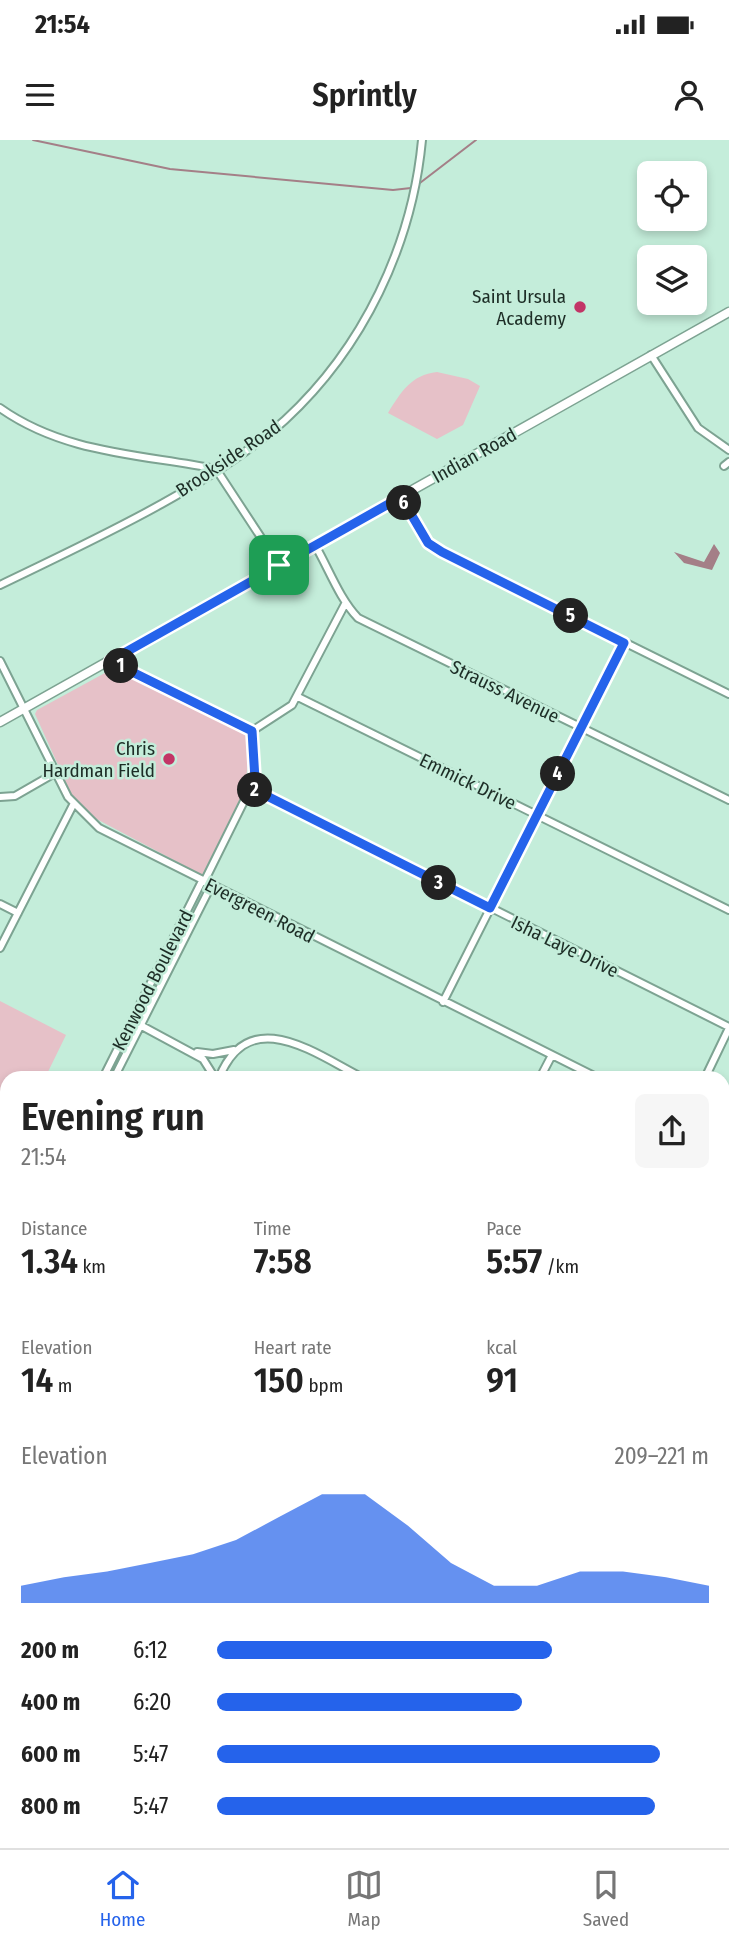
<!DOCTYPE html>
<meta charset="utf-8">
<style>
:root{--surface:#fff;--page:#f6f6f6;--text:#222;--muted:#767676;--line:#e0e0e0;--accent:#2563eb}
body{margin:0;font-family:"Fira Sans Condensed",sans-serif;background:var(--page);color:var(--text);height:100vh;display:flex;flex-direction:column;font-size:26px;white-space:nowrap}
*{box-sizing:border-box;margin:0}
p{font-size:23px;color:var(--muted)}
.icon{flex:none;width:38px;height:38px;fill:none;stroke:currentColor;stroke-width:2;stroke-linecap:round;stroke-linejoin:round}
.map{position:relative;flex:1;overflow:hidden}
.drawer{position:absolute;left:0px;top:931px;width:730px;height:777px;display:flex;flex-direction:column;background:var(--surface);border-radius:21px 21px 0 0;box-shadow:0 4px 10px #0003}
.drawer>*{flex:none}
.tools{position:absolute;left:637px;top:21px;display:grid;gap:14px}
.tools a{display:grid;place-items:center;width:70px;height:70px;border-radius:10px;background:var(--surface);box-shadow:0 4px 10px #0003;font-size:35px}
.pin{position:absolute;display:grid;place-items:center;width:60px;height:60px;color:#fff;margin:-30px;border-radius:14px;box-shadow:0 4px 10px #0006}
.km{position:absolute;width:35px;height:35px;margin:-18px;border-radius:50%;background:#222;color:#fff;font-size:19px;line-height:35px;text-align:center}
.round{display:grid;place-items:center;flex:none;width:74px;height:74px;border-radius:10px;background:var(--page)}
.headline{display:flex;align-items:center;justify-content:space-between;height:119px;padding:0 21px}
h1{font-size:38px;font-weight:600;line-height:52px}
.metrics{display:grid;grid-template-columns:repeat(3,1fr);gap:10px;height:119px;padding:7px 21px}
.metrics div{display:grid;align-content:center}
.metrics b{font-size:35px;font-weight:600}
.metrics small{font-size:19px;font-weight:400}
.metrics p{font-size:19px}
.chart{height:196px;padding:14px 21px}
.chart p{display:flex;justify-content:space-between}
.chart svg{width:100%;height:126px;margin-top:7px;fill:var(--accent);opacity:.7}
ul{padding:0 21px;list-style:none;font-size:23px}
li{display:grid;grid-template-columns:112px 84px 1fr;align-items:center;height:52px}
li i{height:18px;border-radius:9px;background:var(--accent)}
.status{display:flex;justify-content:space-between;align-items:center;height:49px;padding:0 35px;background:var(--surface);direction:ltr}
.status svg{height:19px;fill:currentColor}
header{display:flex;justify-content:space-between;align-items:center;height:91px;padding:0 21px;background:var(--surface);font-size:32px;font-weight:600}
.menu{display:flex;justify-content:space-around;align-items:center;height:98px;border-top:2px solid var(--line);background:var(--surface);font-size:19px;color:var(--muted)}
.menu a{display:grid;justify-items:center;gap:4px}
.menu .current{color:var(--accent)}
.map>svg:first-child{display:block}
</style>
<div class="status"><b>21:54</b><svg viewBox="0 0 49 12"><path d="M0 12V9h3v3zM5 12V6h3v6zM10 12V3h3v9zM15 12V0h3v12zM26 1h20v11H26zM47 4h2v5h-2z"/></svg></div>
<header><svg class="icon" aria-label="menu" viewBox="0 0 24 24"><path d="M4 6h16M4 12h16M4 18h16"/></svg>Sprintly<svg class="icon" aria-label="person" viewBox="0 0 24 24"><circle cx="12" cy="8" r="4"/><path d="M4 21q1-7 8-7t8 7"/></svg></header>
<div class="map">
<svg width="729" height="1708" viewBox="0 0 729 1708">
<rect width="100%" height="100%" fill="#c4edda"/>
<path fill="#e6c1c8" d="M 437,232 L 468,239 L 480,246 L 463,285 L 437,299 L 388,273 C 401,252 411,235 437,232 Z
M 114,528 L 247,595 C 254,653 228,685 202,735 L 89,675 L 73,658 L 35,574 L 37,570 Z
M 0,861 L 66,895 L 45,938 L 7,938 L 7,1012 L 0,1026 Z"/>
<path fill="#a47f87" d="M 714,404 L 720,413 L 712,430 L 684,423 L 674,412 L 704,422 Z"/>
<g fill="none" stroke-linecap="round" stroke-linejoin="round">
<path stroke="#a47f87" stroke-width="2" d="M 33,0 L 170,29 L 393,50 L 411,48
M 416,46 L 476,0"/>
<g stroke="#7da392" stroke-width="10">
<path id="minor" d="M 651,215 L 698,288 L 729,310
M 0,268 C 65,314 141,314 216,329 L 279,425
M 724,326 L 729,322
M 401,357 L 428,403 L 442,412 L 729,554
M 315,405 C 329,429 339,458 358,478 L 729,660
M 0,445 C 89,402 212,346 285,280 C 363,208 412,106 422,0
M 0,521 L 68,657 L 99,688 L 598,938
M 110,521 L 252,591
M 298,557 L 729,770
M 252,591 L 292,565 L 345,464
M 252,648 L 729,887
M 0,657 L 15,656 L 55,633
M 204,742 L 255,639 L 252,591
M 0,764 L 18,773
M 0,808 L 73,665
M 443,862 L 624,503
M 140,885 L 203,919 L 215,938
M 197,912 L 213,914 L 234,910
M 103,938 L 202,741
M 114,938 L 211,746
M 219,938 C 249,863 314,913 363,938
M 540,938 L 552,915
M 705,938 L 729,888
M 723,1000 L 729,1003
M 723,1117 L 729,1120
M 0,1120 L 7,1124
M 0,1145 L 7,1131
M 0,1165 L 7,1150
M 723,1232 L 729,1235
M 723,1349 L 729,1352
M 0,1414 L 7,1400
M 0,1437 L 7,1422
M 13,1708 L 16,1701
M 230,1708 L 234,1701
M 243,1708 L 247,1701
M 473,1708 L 476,1701"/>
</g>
<g stroke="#7da392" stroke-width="11">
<path id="tertiary" d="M 0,582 L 729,172
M 723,1454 L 729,1446"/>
</g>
<g stroke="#7da392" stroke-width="13">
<path id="primary" d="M 723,1444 L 729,1431
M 0,1631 L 7,1635
M 142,1701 L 156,1708
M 589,1708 L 592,1701"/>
</g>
<use href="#minor" stroke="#fff" stroke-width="6"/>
<use href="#tertiary" stroke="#fff" stroke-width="8"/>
<use href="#primary" stroke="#fff" stroke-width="10"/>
</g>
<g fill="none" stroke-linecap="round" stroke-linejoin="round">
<g stroke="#fff" stroke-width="14">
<path id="route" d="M 401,357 L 428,403 L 442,412 L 624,503 L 490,768 L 251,648 L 255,639 L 252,591 L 110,521 Z"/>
</g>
<use href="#route" stroke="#2563eb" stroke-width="9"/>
</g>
<g fill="#c23566" stroke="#c4edda" stroke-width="2.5">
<circle cx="580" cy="167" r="7"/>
<circle cx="169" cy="619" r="7"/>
</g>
<g text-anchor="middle" stroke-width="5" stroke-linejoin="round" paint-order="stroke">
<g font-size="19" fill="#1d2d26" stroke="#c4edda" text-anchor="end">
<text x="566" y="163">Saint Ursula<tspan x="566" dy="22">Academy</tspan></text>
<text x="155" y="615">Chris<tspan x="155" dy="22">Hardman Field</tspan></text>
</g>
<g font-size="19" fill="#1d2d26" stroke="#c4edda">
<text transform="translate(474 315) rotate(-29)" y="7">Indian Road</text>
<text transform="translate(228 318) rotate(-34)" y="7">Brookside Road</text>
<text transform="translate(505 551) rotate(26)" y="7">Strauss Avenue</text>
<text transform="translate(468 641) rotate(26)" y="7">Emmick Drive</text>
<text transform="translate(260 770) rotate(27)" y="7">Evergreen Road</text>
<text transform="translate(565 806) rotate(26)" y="7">Isha Laye Drive</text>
<text transform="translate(152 840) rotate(-63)" y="7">Kenwood Boulevard</text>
</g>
</g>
</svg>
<div class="tools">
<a><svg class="icon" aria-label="locate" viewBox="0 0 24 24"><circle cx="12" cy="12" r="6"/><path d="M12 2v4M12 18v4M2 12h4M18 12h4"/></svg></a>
<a><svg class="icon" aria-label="layers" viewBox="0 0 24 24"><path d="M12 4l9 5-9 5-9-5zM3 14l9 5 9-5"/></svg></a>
</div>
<div class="pin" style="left:279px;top:425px;background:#1e9e55"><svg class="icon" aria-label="arrive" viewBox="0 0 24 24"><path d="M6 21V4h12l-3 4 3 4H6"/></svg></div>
<b class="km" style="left:121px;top:526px">1</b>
<b class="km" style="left:255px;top:650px">2</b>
<b class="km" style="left:439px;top:743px">3</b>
<b class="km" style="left:558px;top:634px">4</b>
<b class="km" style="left:571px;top:476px">5</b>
<b class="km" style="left:404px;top:363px">6</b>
<section class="drawer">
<div class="headline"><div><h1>Evening run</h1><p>21:54</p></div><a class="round"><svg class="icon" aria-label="share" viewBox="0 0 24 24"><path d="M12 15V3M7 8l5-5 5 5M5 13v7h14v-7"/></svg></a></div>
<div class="metrics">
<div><p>Distance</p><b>1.34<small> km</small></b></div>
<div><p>Time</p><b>7:58</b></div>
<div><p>Pace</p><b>5:57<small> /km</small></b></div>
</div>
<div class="metrics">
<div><p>Elevation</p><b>14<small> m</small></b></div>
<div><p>Heart rate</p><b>150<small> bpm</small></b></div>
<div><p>kcal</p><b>91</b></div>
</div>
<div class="chart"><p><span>Elevation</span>209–221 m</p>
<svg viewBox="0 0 160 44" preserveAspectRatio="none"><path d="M0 44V38L10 35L20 33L30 30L40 27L50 22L60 14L70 6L80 6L90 17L100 30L110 38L120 38L130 33L140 33L150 35L160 38V44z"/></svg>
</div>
<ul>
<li><b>200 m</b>6:12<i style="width:68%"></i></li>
<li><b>400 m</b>6:20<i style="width:62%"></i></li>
<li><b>600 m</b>5:47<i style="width:90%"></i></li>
<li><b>800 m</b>5:47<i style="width:89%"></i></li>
</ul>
</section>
</div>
<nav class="menu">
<a class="current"><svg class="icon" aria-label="home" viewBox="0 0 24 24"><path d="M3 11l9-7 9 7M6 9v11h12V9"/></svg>Home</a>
<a><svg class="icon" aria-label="map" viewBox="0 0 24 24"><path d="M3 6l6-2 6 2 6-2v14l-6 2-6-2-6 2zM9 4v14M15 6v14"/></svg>Map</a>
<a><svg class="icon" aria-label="saved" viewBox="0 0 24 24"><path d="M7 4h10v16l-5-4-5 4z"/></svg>Saved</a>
</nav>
